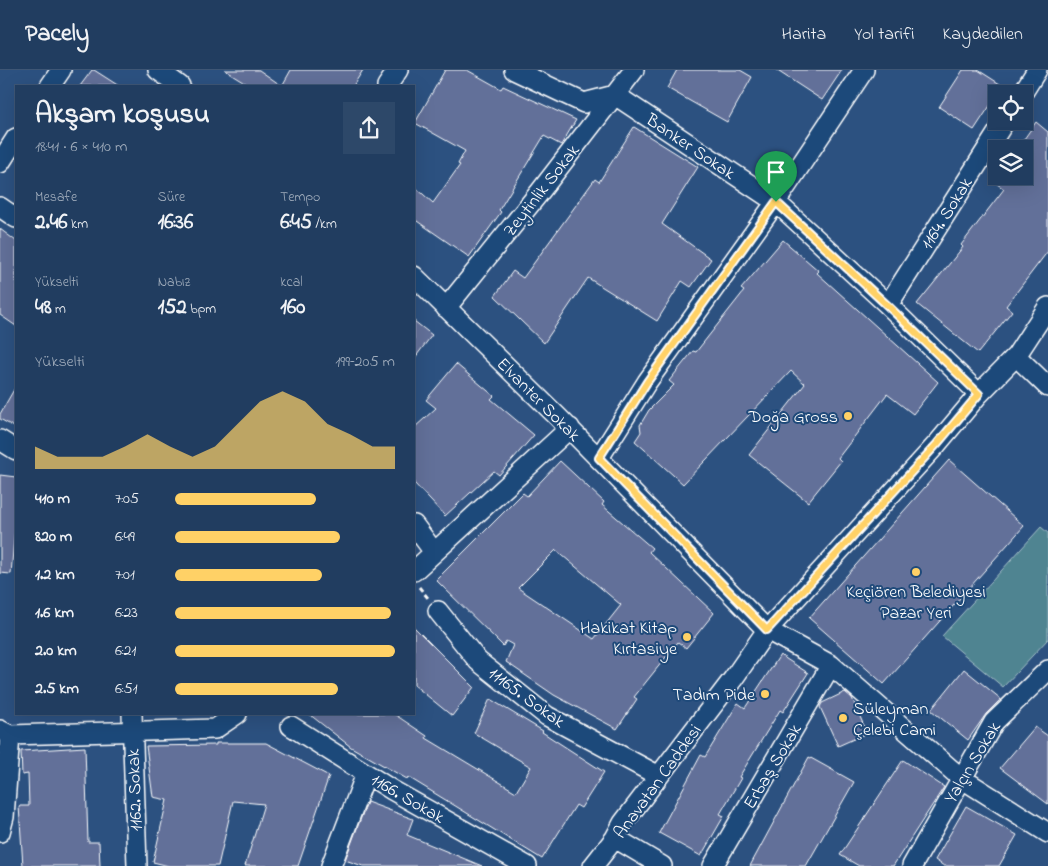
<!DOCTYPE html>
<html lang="tr">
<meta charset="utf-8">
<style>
:root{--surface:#213d60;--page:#2d4869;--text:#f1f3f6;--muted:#a2aebd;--line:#3e5675;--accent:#ffd166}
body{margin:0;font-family:"Indie Flower",sans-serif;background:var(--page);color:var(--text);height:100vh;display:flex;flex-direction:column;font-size:19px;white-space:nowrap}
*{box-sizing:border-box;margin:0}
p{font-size:16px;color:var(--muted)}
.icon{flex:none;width:28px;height:28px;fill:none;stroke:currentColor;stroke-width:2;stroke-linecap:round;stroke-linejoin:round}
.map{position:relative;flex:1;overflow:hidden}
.details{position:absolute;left:15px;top:15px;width:400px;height:630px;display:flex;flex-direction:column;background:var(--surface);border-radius:0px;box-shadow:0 5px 20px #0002,0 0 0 1px var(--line)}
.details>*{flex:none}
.fabs{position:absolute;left:988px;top:15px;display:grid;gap:10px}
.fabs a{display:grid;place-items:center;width:45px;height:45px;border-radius:0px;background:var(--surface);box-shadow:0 5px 20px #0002,0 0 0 1px var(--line);font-size:25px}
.pin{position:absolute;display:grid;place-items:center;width:42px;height:42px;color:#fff;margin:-51px -21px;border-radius:50% 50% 50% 0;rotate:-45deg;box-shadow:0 0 5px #0007}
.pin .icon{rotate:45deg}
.round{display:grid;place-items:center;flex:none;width:52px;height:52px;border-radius:0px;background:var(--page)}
.overview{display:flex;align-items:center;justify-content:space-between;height:85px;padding:0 20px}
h1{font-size:28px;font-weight:700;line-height:38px}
.figures{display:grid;grid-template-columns:repeat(3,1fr);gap:8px;height:85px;padding:5px 20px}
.figures div{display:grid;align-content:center}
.figures b{font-size:21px;font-weight:700}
.figures small{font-size:14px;font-weight:400}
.figures p{font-size:14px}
.chart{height:140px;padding:10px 20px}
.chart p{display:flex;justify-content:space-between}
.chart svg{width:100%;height:90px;margin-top:5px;fill:var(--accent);opacity:.7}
ul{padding:0 20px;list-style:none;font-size:16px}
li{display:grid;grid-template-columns:80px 60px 1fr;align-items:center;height:38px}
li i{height:12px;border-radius:6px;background:var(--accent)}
header{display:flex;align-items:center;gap:30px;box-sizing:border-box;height:70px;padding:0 25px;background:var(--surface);border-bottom:1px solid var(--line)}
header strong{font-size:24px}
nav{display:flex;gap:28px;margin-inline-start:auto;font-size:18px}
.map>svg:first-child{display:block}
</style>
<header>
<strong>Pacely</strong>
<nav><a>Harita</a><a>Yol tarifi</a><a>Kaydedilen</a></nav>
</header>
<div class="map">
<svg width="1048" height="796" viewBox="0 0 1048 796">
<rect width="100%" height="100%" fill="#2c5180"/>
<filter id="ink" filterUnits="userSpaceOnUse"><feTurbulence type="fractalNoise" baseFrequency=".02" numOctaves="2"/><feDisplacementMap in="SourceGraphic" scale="10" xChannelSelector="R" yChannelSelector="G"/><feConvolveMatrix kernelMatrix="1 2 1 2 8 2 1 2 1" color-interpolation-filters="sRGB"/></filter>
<g filter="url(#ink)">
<path fill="#4f8491" stroke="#a7c2c8" d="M 1041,457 L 1048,463 L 1048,569 L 1003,617 L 942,566 Z"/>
<path fill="#626f99" stroke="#fff" fill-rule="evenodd" d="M 92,0 L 94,0 L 119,16 L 80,16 Z
M 225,0 L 259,0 L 282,16 L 291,0 L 363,0 L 353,16 L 251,16 Z
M 445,0 L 467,0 L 501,19 L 503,16 L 576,50 L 561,75 L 544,66 L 499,140 L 501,142 L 469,187 L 414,149 L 414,116 L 433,133 L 460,95 L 458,94 L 465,81 L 415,53 Z
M 677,0 L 740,0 L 752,7 L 727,52 L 667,18 Z
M 776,0 L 842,0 L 822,30 Z
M 963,0 L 978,0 L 1003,16 L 974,60 L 939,37 Z
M 1036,52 L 1048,62 L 1048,181 L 1006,236 L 1012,241 L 978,283 L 917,234 L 963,177 L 961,175 L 1004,119 L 993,111 L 997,106 L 1024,106 L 1024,79 L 1017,79 Z
M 634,57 L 698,97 L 662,154 L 711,189 L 691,217 L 682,211 L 657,251 L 588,208 L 544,273 L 495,226 L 513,201 L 523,208 L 595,109 L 599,112 Z
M 0,159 L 16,171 L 16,256 L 0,245 Z
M 783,170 L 819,201 L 817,203 L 938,312 L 913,344 L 887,324 L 838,388 L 841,391 L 808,432 L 749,385 L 805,314 L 791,301 L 683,414 L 635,371 L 641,362 L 640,355 L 649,340 L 674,315 L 669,311 L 693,281 L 696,282 L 744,221 L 741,219 Z
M 414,251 L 432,265 L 414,289 Z
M 456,294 L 494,326 L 491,329 L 534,365 L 499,405 L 494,401 L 445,446 L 414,413 L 414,358 L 436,338 L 426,330 Z
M 16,316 L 16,358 L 0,349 L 0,344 Z
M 949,390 L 1024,456 L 884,614 L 809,548 Z
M 560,391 L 604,432 L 602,435 L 652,478 L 649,482 L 714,543 L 686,578 L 678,572 L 634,627 L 637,629 L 617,659 L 554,625 L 506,592 L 513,575 L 506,571 L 503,576 L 436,510 L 523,423 L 527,426 ZM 556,480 L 621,535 L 594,569 L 518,518 Z
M 0,405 L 16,407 L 16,445 L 11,504 L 0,503 Z
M 414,557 L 474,617 L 452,646 L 414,615 Z
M 780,585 L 808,603 L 783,642 L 780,640 L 739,707 L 741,708 L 720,744 L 724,746 L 701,786 L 659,763 L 701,685 L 705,687 L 738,633 L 745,638 Z
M 964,599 L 1001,629 L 986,644 L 968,670 L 931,640 Z
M 845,622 L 852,628 L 867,663 L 838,676 L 820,637 L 822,633 Z
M 490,629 L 543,661 L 542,662 L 604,702 L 581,738 L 576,735 L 542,789 L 408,707 L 407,709 L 351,677 L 309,644 L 394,644 L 427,666 L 426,668 L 516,722 L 531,697 L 474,663 Z
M 1035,657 L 1048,666 L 1048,734 L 1000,698 Z
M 216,673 L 266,673 L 329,706 L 298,796 L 245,796 L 264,734 L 233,731 L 218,796 L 169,796 L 153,792 L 167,730 L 153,727 L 146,676 L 216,675 Z
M 85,677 L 88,772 L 99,772 L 100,796 L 23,796 L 19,736 L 29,736 L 28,704 L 22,705 L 21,681 Z
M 809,687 L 854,712 L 806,796 L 750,796 Z
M 903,690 L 944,717 L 893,796 L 859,796 L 840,785 Z
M 367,732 L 413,749 L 407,765 L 482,796 L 363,796 L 345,790 Z
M 966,736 L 1017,765 L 999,796 L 944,796 L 935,790 Z"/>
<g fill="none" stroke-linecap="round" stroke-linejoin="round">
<g stroke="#fff" stroke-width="22">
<path id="minor" d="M 158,0 L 180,16
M 514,0 L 584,33 L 615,25 L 776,132 L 888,235 L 979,324
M 50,16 L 61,0
M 387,16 L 398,0
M 1022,24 L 1037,0
M 0,93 L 16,68
M 0,137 L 16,148
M 414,206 L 558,347 L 767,560 L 831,595 L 961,708 L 1048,763
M 888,235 L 1005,51
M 446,238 L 539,123 L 634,0
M 1016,286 L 1048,317
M 0,370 L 16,380
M 599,388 L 647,312 L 776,132 L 864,0
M 414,455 L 434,482
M 414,501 L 570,358
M 438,541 L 478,591 L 547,646 L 659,706
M 132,644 L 137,796
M 291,656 L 392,720 L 527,796
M 0,660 L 10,665 L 215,659 L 237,644
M 0,762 L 4,747 L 10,665
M 615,768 L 662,796
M 331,796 L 366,704
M 593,796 L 615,768 L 623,753 L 733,609 L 767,560 L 937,374 L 979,324 L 1016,286 L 1048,237
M 713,796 L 831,595
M 912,796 L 994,652 L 1048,600"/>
</g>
<path stroke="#fff" stroke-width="3" stroke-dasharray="5 4" stroke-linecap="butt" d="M 419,517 L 428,528"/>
<use href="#minor" stroke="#1f4a7a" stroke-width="19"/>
</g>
</g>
<g fill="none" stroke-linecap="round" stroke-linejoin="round" filter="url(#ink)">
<g stroke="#fff" stroke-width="10">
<path id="route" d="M 776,132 L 888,236 L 979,324 L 937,374 L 767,560 L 599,388 L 647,312 Z"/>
</g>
<use href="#route" stroke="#ffd166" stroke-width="6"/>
</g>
<g fill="#ffd166" stroke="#1f4a7a" stroke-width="2">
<circle cx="848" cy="346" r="5"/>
<circle cx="916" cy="502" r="5"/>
<circle cx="687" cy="567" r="5"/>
<circle cx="765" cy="624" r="5"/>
<circle cx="843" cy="648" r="5"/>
</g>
<g text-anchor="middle" stroke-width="4" stroke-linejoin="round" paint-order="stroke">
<g font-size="18" fill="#fff" stroke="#1f4a7a">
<text transform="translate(691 76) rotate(34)" y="6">Banker Sokak</text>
<text transform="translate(541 120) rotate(-52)" y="6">Zeytinlik Sokak</text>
<text transform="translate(946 143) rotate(-58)" y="6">1164. Sokak</text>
<text transform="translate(539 329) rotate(45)" y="6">Elvanter Sokak</text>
<text transform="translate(527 627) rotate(36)" y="6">11165. Sokak</text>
<text transform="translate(972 692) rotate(-59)" y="6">Yalçın Sokak</text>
<text transform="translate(772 696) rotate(-59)" y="6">Erbaş Sokak</text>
<text transform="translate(657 711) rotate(-54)" y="6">Anavatan Caddesi</text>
<text transform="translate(134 720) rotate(-92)" y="6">1162. Sokak</text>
<text transform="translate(408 728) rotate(30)" y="6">1166. Sokak</text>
</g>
<g font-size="18" fill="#fff" stroke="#1f4a7a" text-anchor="end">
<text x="838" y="352">Doğa Gross</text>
<text x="916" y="527" text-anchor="middle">Keçiören Belediyesi<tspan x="916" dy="21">Pazar Yeri</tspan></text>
<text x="677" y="563">Hakikat Kitap<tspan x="677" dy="21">Kırtasiye</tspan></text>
<text x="755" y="630">Tadım Pide</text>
<text x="853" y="644" text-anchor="start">Süleyman<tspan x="853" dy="21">Çelebi Cami</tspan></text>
</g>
</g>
</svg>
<div class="fabs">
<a><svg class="icon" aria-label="locate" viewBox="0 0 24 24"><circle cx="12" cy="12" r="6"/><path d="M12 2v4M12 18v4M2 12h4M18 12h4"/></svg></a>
<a><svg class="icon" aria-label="layers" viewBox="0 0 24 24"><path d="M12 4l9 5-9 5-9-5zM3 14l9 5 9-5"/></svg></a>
</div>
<div class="pin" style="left:776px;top:132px;background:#1e9e55"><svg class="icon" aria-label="arrive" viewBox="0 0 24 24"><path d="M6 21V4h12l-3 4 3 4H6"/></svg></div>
<section class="details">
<div class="overview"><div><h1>Akşam koşusu</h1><p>18:41 · 6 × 410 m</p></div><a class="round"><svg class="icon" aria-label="share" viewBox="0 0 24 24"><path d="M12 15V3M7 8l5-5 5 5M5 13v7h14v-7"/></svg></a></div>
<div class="figures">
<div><p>Mesafe</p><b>2.46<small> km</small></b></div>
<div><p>Süre</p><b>16:36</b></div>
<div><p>Tempo</p><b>6:45<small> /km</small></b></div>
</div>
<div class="figures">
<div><p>Yükselti</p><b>48<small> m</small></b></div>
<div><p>Nabız</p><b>152<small> bpm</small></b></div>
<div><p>kcal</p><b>160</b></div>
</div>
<div class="chart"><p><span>Yükselti</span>199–205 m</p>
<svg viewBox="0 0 160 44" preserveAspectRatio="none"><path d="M0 44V33L10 38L20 38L30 38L40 33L50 27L60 33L70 38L80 33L90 22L100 11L110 6L120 11L130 22L140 27L150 33L160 33V44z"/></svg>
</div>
<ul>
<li><b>410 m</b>7:05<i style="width:64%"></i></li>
<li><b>820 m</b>6:49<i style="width:75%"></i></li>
<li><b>1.2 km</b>7:01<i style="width:67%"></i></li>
<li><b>1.6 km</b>6:23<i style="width:98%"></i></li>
<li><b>2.0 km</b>6:21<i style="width:100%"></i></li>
<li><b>2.5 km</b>6:51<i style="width:74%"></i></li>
</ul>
</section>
</div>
